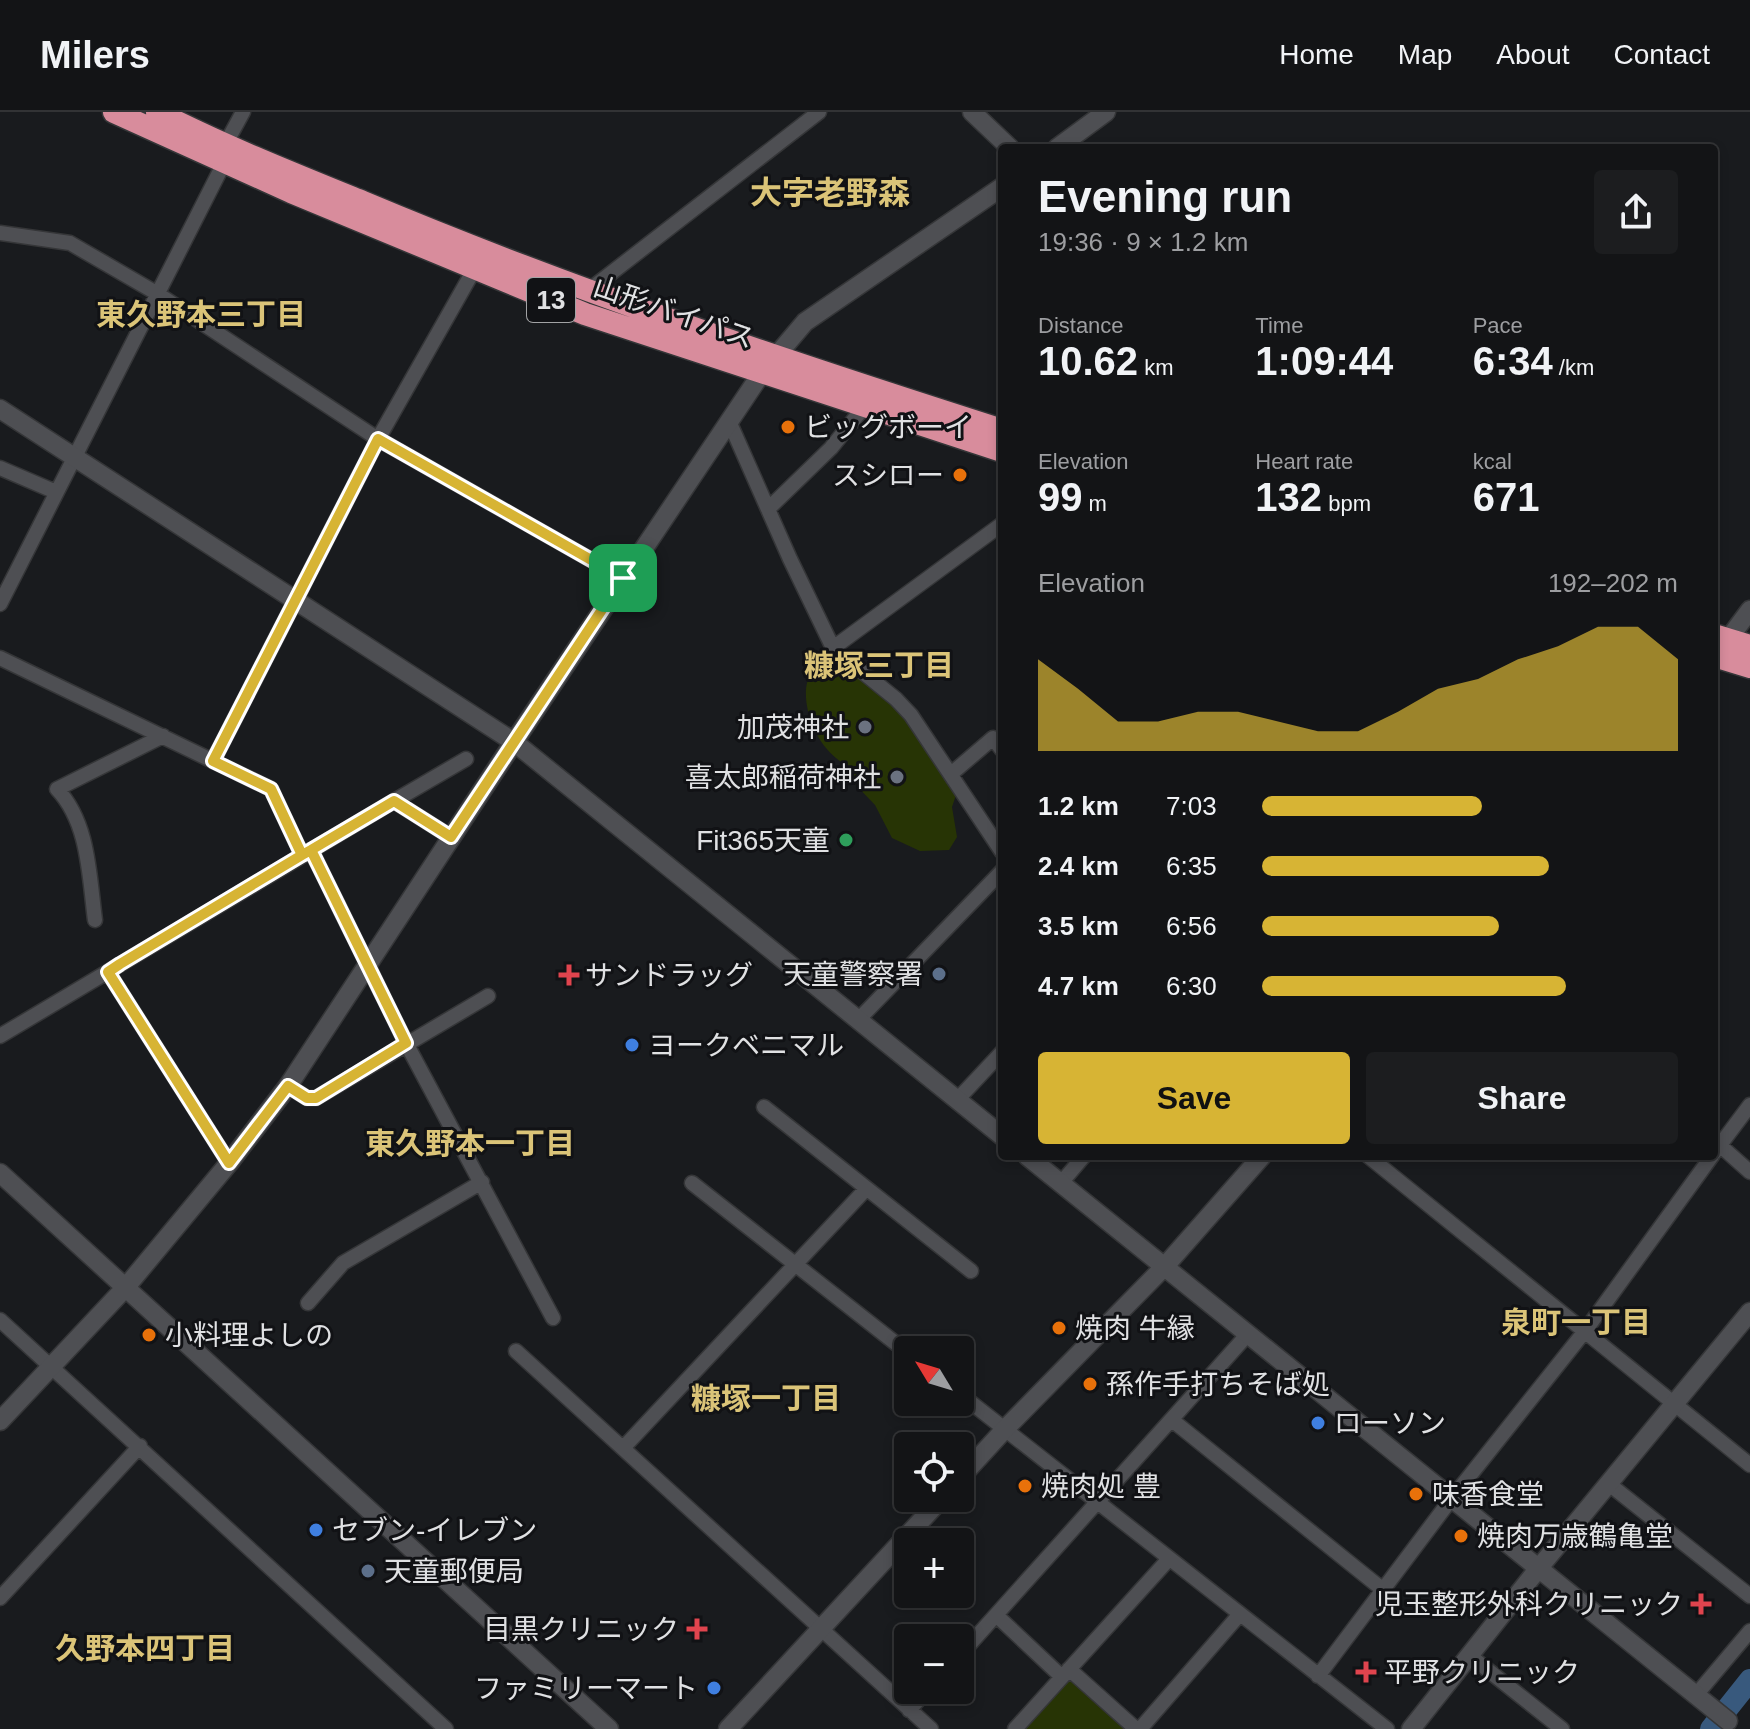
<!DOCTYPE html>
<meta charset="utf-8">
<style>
:root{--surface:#131416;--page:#1c1d1f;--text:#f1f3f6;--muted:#9d9ea1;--line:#323335;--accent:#d7b434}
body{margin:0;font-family:Arial,"Noto Sans JP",sans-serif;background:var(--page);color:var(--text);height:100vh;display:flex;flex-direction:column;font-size:30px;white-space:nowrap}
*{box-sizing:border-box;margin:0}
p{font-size:26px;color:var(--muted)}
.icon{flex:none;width:44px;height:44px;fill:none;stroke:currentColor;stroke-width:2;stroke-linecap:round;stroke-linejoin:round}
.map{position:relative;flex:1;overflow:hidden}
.drawer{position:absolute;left:998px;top:32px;width:720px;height:1016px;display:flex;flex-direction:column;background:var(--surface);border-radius:8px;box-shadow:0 4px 12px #0003,0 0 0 2px var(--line)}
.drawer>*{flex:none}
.needle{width:52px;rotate:308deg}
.buttons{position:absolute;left:894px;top:1224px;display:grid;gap:16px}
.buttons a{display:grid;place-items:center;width:80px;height:80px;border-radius:8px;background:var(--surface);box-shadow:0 4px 12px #0003,0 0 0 2px var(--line);font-size:40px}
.pin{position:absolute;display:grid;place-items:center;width:68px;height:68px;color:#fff;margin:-34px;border-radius:16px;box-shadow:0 4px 12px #0006}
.round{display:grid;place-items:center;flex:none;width:84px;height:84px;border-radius:8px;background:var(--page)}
.overview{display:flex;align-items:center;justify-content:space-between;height:136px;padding:0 40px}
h1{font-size:44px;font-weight:800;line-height:60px}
.metrics{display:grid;grid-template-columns:repeat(3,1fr);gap:12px;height:136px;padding:8px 40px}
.metrics div{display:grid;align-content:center}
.metrics b{font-size:40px;font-weight:800}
.metrics small{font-size:22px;font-weight:400}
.metrics p{font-size:22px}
.chart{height:224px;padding:16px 40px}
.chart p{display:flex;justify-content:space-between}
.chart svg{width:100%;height:144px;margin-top:8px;fill:var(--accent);opacity:.7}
.action{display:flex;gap:16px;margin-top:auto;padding:16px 40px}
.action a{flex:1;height:92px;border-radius:8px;background:var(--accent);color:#111;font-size:32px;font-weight:800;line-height:92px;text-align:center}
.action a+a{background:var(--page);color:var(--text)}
ul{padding:0 40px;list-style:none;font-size:26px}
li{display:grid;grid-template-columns:128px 96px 1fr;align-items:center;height:60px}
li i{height:20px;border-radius:10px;background:var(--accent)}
header{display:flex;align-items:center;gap:48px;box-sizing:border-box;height:112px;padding:0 40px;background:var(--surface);border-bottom:2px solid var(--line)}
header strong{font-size:38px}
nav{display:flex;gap:44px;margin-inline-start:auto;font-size:28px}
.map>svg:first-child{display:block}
</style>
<header>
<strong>Milers</strong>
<nav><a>Home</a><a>Map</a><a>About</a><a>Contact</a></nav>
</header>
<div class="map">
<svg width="1750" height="1617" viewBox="0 0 1750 1617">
<rect width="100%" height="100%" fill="#191b1e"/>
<path fill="#273405" d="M 834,548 L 867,570 L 909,609 L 956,683 L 952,695 L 957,725 L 949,738 L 920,739 L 892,726 L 875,693 L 851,668 L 854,662 C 845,652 834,646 826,636 C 806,612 790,554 834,548 Z
M 1070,1560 L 1133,1617 L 1018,1617 Z"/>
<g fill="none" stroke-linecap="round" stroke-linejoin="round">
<path stroke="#38597d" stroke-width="22" d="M 1711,1617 L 1750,1568"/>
<g stroke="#353638" stroke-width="17">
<path id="minor" d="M 225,33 L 243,0
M 0,121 L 70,131 L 158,182 L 378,327 L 623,466
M 588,179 L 819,0
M 729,309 L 790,447 L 833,536 L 896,587 L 911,603 L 1002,740
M 0,356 L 56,380
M 768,397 L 831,336 L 864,295
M 0,492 L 224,51
M 833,536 L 1002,412
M 0,546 L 271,677 L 302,743
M 213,649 L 378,327 L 475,156
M 951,662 L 993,626 L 1002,638
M 394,689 L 466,647
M 311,738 L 406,931 L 553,1206
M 95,808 C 89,763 89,711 57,677 L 163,624
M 108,860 L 229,1051
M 859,907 L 1002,759
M 0,924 L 394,689 L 451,725
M 288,974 L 307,986 L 316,986 L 488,884
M 957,988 L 1002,940
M 764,995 L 971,1159
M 1714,1028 L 1750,1060
M 1714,1041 L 1750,993
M 1368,1044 L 1750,1353
M 692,1071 L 908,1241
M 1061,1071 L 1084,1044
M 308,1191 L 343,1151 L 482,1070
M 0,1208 L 446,1617
M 516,1239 C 655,1364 792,1492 931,1617
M 960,1282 L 1387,1617
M 1172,1308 L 1382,1477
M 624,1335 L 866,1077
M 1609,1372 L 1750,1484
M 0,1486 L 140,1334
M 996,1503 L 1062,1565
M 960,1543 L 1248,1222
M 1469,1543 L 1562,1617
M 1069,1557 L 1136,1617
M 1318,1564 L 1452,1386 L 1585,1219 L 1712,1044
M 1696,1583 L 1750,1519
M 909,1598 L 928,1578
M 1015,1617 L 1168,1448
M 1140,1617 L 1240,1502"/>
</g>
<g stroke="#353638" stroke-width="21">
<path id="tertiary" d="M 972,0 L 1010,36
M 1057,36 L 1106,0
M 0,297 L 514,630 L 1002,1024
M 1721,537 L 1750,498
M 1027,1044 L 1728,1609
M 0,1061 L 609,1617
M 0,1309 L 126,1175 L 229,1051 L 288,974 L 514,630 L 761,262 L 805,210 L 1002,75
M 960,1366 L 1005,1317 L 1166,1153 L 1262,1044
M 728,1617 L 942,1386
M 1411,1617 L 1538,1457 L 1750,1200"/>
</g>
<g stroke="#353638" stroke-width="25">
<path id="trunk" d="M 114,0 L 291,80 L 585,202 L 1002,339
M 157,0 C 224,34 294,62 363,90 C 572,178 786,249 1002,318
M 1714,523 L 1750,534
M 1714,544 L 1750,555"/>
</g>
<use href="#minor" stroke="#4e4f53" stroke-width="14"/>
<use href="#tertiary" stroke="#4e4f53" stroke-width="18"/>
<use href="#trunk" stroke="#d88c9c" stroke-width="22"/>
</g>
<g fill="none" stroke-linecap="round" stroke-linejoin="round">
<g stroke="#fff" stroke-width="16">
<path id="route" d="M 623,466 L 451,725 L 394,689 L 311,738 L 302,743 L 120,852 L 108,860 L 229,1051 L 288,974 L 307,986 L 316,986 L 406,931 L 311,738 L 302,743 L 271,677 L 213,649 L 378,327 L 623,466"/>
</g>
<use href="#route" stroke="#d7b434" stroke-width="10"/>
</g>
<g fill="#e8710a" stroke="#111215" stroke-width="3">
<circle cx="788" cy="315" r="8"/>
<circle cx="960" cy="363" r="8"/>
<circle cx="1059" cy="1216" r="8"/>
<circle cx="149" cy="1223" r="8"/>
<circle cx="1090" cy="1272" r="8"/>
<circle cx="1025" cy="1374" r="8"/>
<circle cx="1416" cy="1382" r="8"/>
<circle cx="1461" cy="1424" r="8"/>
</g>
<g fill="#6b7280" stroke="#111215" stroke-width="3">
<circle cx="865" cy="615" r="8"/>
<circle cx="897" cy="665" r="8"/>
</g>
<circle fill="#2e9e5b" stroke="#111215" stroke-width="3" cx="846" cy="728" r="8"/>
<g fill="#5c6f8a" stroke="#111215" stroke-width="3">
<circle cx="939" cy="862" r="8"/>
<circle cx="368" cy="1459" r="8"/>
</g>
<g fill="#e0444e" stroke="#111215" stroke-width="3">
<path d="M565 851h8v8h8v8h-8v8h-8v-8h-8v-8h8z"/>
<path d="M1697 1480h8v8h8v8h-8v8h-8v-8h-8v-8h8z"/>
<path d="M693 1505h8v8h8v8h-8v8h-8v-8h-8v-8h8z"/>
<path d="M1362 1548h8v8h8v8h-8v8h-8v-8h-8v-8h8z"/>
</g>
<g fill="#3f7fe0" stroke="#111215" stroke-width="3">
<circle cx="632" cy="933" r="8"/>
<circle cx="1318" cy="1311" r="8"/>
<circle cx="316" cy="1418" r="8"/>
<circle cx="714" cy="1576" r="8"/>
</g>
<g text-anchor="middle" stroke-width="6" stroke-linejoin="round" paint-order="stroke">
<rect fill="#111215" stroke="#a2a3a5" stroke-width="2" x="527" y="166" width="48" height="44" rx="6"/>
<g font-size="26" font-weight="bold" fill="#e0e1e3">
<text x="551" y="197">13</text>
</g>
<g font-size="28" fill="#e0e1e3" stroke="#111215">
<text transform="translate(674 200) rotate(19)" y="10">山形バイパス</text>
</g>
<g font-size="28" fill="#e0e1e3" stroke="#111215" text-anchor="start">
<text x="804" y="325">ビッグボーイ</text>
<text x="944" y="373" text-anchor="end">スシロー</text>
<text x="849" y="625" text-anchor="end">加茂神社</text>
<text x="881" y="675" text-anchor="end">喜太郎稲荷神社</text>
<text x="830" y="738" text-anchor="end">Fit365天童</text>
<text x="923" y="872" text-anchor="end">天童警察署</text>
<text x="585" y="873">サンドラッグ</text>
<text x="648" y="943">ヨークベニマル</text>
<text x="1075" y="1226">焼肉 牛縁</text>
<text x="165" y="1233">小料理よしの</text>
<text x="1106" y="1282">孫作手打ちそば処</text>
<text x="1334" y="1321">ローソン</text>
<text x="1041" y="1384">焼肉処 豊</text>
<text x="1432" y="1392">味香食堂</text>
<text x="332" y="1428">セブン-イレブン</text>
<text x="1477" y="1434">焼肉万歳鶴亀堂</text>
<text x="384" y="1469">天童郵便局</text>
<text x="1683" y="1502" text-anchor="end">児玉整形外科クリニック</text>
<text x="679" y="1527" text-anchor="end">目黒クリニック</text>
<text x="1384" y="1570">平野クリニック</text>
<text x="698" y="1586" text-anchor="end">ファミリーマート</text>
</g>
<g font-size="30" font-weight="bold" fill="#dbc478" stroke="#111215">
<text x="201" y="213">東久野本三丁目</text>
<text x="879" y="564">糠塚三丁目</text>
<text x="470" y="1042">東久野本一丁目</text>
<text x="1576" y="1221">泉町一丁目</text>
<text x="766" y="1297">糠塚一丁目</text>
<text x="145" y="1547">久野本四丁目</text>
</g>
<g font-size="32" font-weight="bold" fill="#dbc478" stroke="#111215">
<text x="830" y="92">大字老野森</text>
</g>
</g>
</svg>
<div class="buttons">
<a><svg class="needle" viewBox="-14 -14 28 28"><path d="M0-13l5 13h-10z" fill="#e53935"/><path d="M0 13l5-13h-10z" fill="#9d9ea1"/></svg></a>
<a><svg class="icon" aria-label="locate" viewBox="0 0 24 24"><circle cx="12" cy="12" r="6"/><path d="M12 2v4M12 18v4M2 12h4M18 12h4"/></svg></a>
<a>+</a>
<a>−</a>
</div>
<div class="pin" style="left:623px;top:466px;background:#1e9e55"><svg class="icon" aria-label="arrive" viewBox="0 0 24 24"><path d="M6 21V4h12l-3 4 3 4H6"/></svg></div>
<section class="drawer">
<div class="overview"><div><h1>Evening run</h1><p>19:36 · 9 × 1.2 km</p></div><a class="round"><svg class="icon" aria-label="share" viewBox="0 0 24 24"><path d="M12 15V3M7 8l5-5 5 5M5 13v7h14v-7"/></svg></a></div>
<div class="metrics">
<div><p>Distance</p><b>10.62<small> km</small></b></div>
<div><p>Time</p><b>1:09:44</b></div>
<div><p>Pace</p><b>6:34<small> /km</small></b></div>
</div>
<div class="metrics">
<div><p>Elevation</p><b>99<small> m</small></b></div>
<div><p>Heart rate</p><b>132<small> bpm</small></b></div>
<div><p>kcal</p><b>671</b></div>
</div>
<div class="chart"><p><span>Elevation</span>192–202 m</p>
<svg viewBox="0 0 160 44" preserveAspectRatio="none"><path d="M0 44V16L10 25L20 35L30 35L40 32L50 32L60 35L70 38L80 38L90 32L100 25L110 22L120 16L130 12L140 6L150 6L160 16V44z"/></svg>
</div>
<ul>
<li><b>1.2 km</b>7:03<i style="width:53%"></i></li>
<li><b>2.4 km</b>6:35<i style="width:69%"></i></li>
<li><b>3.5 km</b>6:56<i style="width:57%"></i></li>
<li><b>4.7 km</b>6:30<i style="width:73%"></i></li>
</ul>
<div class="action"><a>Save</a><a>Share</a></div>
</section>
</div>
